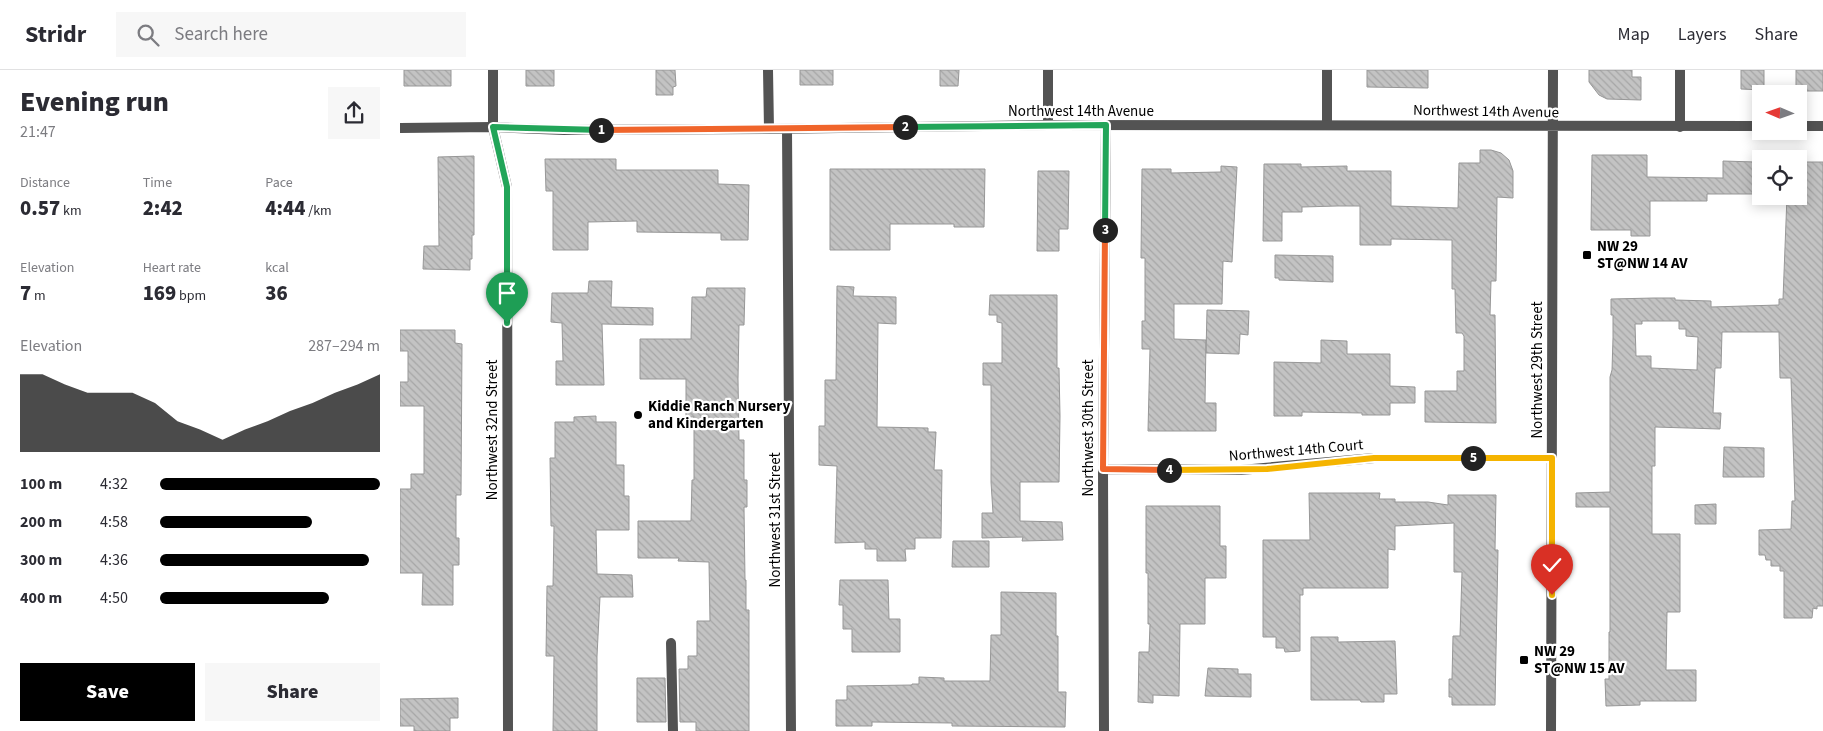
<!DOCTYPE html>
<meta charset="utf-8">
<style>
:root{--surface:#fff;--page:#f7f7f7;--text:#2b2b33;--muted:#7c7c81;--line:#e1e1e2;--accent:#000}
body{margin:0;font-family:"Source Sans 3",sans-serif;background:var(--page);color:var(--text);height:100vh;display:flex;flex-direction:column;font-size:19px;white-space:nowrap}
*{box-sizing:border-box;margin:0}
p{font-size:16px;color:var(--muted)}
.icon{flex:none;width:28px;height:28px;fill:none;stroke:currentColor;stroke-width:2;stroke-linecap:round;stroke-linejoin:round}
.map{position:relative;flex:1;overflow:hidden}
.side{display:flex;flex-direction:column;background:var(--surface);width:400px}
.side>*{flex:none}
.needle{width:32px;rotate:272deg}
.controls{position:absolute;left:1352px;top:15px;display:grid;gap:10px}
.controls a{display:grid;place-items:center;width:55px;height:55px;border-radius:0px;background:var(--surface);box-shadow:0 2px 12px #0003;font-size:25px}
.pin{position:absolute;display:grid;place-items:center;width:42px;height:42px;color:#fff;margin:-51px -21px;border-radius:50% 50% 50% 0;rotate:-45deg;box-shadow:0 0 5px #0007}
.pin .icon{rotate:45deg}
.km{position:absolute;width:25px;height:25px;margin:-12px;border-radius:50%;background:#222;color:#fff;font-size:14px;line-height:25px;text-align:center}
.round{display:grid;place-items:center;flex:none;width:52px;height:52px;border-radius:0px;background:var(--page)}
.overview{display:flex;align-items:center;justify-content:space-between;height:85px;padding:0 20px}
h1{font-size:28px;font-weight:800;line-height:38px}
.figures{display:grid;grid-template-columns:repeat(3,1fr);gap:8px;height:85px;padding:5px 20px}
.figures div{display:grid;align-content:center}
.figures b{font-size:21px;font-weight:800}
.figures small{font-size:14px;font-weight:400}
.figures p{font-size:14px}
.chart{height:140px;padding:10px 20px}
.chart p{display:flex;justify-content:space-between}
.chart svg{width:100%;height:90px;margin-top:5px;fill:var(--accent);opacity:.7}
.cta{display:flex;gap:10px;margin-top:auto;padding:10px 20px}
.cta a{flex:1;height:58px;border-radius:0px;background:var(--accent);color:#fff;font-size:20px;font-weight:800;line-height:58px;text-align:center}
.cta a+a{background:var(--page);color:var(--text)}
ul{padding:0 20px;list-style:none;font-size:16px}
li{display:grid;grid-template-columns:80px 60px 1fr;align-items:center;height:38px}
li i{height:12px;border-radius:6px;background:var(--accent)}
header{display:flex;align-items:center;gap:30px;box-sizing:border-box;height:70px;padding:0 25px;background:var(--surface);border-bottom:1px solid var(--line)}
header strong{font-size:24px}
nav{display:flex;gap:28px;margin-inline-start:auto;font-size:18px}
.search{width:350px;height:45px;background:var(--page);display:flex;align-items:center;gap:12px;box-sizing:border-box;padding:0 18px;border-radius:0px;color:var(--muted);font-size:19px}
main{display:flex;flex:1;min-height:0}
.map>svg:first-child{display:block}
</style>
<header>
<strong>Stridr</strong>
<div class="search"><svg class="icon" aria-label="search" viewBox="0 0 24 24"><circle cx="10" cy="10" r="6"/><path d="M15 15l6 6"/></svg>Search here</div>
<nav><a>Map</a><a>Layers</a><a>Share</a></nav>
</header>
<main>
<section class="side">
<div class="overview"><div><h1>Evening run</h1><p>21:47</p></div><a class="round"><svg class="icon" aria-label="share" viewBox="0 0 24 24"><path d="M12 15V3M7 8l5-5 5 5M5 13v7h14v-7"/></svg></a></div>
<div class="figures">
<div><p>Distance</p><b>0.57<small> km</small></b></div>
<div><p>Time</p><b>2:42</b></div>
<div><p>Pace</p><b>4:44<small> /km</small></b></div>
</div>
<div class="figures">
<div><p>Elevation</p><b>7<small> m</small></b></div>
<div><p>Heart rate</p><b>169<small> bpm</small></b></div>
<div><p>kcal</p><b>36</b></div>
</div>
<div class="chart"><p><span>Elevation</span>287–294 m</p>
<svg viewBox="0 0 160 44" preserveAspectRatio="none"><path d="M0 44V6L10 6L20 11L30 15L40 15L50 15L60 20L70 29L80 33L90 38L100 33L110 29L120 24L130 20L140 15L150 11L160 6V44z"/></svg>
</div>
<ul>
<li><b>100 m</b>4:32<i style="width:100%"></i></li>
<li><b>200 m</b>4:58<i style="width:69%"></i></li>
<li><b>300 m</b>4:36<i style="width:95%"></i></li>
<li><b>400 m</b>4:50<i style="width:77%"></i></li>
</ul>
<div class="cta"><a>Save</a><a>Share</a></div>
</section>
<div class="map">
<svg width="1423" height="661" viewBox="0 0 1423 661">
<defs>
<pattern id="building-back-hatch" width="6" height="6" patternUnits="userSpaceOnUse" patternTransform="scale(1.25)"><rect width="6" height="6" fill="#c3c3c3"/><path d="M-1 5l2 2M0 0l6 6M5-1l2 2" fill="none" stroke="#a6a6a6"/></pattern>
</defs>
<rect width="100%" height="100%" fill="#fff"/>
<path fill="url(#building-back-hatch)" stroke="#979797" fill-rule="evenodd" d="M 4,0 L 51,0 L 51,16 L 4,16 Z
M 126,0 L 154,0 L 154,16 L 126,16 Z
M 256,0 L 275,0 L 276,16 L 273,17 L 273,25 L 256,25 Z
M 400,0 L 433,0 L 433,15 L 400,15 Z
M 540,0 L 559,0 L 558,16 L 540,16 Z
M 967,0 L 1028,0 L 1028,18 L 967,17 Z
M 1189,0 L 1232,0 L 1232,7 L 1241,7 L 1241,30 L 1207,29 L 1199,25 L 1189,12 Z
M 1341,0 L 1364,0 L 1364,20 L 1341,19 Z
M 1396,0 L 1423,0 L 1423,21 L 1396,21 Z
M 1080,80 L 1091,80 L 1101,83 L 1109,90 L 1113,101 L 1113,128 L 1097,127 L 1096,211 L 1091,211 L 1090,245 L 1095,245 L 1096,353 L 1025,352 L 1025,321 L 1057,321 L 1057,301 L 1064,301 L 1064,266 L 1062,263 L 1056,263 L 1055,219 L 1052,219 L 1052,170 L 991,169 L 991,175 L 960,175 L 960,136 L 937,136 L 902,137 L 902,142 L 882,142 L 882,171 L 863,171 L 864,94 L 901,94 L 901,97 L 947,96 L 947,101 L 991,101 L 991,136 L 1058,138 L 1059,93 L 1080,93 Z
M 1192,85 L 1247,85 L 1247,107 L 1323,108 L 1323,91 L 1355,92 L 1356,110 L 1353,110 L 1353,124 L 1307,124 L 1307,131 L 1250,131 L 1250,166 L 1231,166 L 1231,160 L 1191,160 Z
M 74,86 L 74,165 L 72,165 L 72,189 L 70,189 L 70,200 L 23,199 L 24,176 L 39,176 L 38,87 Z
M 145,89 L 216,89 L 216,100 L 318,100 L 318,114 L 349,115 L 348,170 L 321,170 L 321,163 L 237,162 L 237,151 L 188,152 L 188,180 L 153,180 L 153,121 L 146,121 Z
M 1399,92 L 1423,92 L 1423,536 L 1417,536 L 1417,539 L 1413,538 L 1412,548 L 1384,548 L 1384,501 L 1380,501 L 1380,496 L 1371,496 L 1371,490 L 1366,490 L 1365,485 L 1359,485 L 1359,460 L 1391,459 L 1392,431 L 1395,431 L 1391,308 L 1380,308 L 1379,262 L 1322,262 L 1321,298 L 1315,298 L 1313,343 L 1321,343 L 1320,359 L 1255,357 L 1255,396 L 1252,396 L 1252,464 L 1280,464 L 1280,542 L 1267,542 L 1266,600 L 1296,600 L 1296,631 L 1240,631 L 1240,635 L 1206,636 L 1205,609 L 1209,609 L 1209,562 L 1210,562 L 1210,437 L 1176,437 L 1176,423 L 1210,422 L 1210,307 L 1212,300 L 1213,268 L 1213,245 L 1211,245 L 1211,229 L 1254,228 L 1275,228 L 1275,230 L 1311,231 L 1311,237 L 1379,235 L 1379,229 L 1383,229 L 1387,126 L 1399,126 ZM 1242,251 L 1279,251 L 1279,259 L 1286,259 L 1286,266 L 1298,267 L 1297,300 L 1251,298 L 1251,286 L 1236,286 L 1235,254 L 1242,254 Z
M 821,96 L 837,97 L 832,192 L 823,191 L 822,234 L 774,234 L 774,269 L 806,270 L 805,333 L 816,333 L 816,361 L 748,361 L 750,279 L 742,279 L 742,251 L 745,251 L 745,188 L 741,188 L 742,99 L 771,99 L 771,103 L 821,102 Z
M 430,99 L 585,99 L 584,157 L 554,157 L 554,154 L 490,154 L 490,180 L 430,180 Z
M 638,101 L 669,101 L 668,159 L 659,159 L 659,181 L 637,181 Z
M 875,185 L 933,186 L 933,212 L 879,210 L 879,208 L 875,208 Z
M 189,211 L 212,211 L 211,237 L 253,238 L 253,255 L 202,254 L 204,315 L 156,315 L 156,291 L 163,291 L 162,253 L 151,252 L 152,223 L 188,223 Z
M 437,216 L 454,217 L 453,226 L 496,227 L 496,254 L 478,253 L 477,357 L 528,358 L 528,362 L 536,362 L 534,400 L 542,400 L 541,468 L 515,468 L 515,479 L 505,479 L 506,491 L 477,491 L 477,479 L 465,479 L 465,472 L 435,473 L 437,396 L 419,395 L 419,356 L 425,356 L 425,310 L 436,310 Z
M 307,218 L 345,218 L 344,255 L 339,255 L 338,309 L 339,370 L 344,370 L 344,410 L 347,410 L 347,437 L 344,437 L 345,510 L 346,510 L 346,540 L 349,540 L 349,661 L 296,661 L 296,652 L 280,652 L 279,599 L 288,599 L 288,586 L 297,586 L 297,551 L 310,551 L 309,492 L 278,491 L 279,488 L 238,488 L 238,451 L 291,451 L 292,410 L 294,410 L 294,347 L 286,347 L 286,309 L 240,309 L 240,269 L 291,269 L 292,227 L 306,227 Z
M 590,225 L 657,225 L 657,298 L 659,298 L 660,346 L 659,412 L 620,412 L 620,451 L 662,452 L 663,470 L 622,471 L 623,467 L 582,468 L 582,443 L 593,443 L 591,412 L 591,315 L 583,315 L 583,293 L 602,293 L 602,253 L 597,252 L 597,245 L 589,245 Z
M 807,240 L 849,241 L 848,265 L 840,264 L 839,284 L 806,283 Z
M 0,260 L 55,260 L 55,273 L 62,274 L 61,425 L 56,425 L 56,468 L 59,468 L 59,495 L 53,495 L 53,535 L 22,535 L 23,503 L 0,503 L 0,419 L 11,419 L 11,404 L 24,404 L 24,336 L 0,336 L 0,312 L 8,312 L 8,281 L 0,281 Z
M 921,270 L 947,271 L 947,284 L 990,284 L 990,316 L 1015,317 L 1015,333 L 990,333 L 990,345 L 962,345 L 962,343 L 902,342 L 902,346 L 874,346 L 874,292 L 921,293 Z
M 196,346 L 196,352 L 216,352 L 216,395 L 224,395 L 224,426 L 229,426 L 229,460 L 196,460 L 197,504 L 232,505 L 233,527 L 200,527 L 197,586 L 197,661 L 153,661 L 154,586 L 146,586 L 147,516 L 153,516 L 154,456 L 151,456 L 150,388 L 155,388 L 155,352 L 174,352 L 174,347 Z
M 1324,377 L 1364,378 L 1364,407 L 1323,407 Z
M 909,423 L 980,423 L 979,429 L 995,429 L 995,432 L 1028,432 L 1048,435 L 1048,425 L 1096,425 L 1095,480 L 1098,480 L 1095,635 L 1052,635 L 1052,627 L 1049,627 L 1049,609 L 1052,609 L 1053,566 L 1060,566 L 1062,502 L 1054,502 L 1054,453 L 995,456 L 995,480 L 988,479 L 988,518 L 903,518 L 903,525 L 900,525 L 900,581 L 885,582 L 884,578 L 876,578 L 876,567 L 863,567 L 863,470 L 910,470 Z
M 1316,434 L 1316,454 L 1295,454 L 1295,435 Z
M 746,436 L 820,436 L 820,476 L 826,476 L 826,508 L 805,508 L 805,554 L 780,554 L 779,626 L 753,625 L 753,633 L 738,632 L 739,582 L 749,582 L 750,554 L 748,554 L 748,503 L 746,503 Z
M 553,471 L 589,471 L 589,497 L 552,497 Z
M 440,510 L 488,510 L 489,549 L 500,549 L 500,582 L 452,582 L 452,559 L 443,559 L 443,535 L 439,535 Z
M 601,522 L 656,523 L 656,566 L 658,566 L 658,622 L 666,622 L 665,657 L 552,656 L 552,653 L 472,652 L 472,656 L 436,656 L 436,630 L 447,630 L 447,616 L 512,615 L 512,614 L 519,614 L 519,607 L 544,608 L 544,611 L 590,611 L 591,565 L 601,565 Z
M 911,567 L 938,567 L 938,572 L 995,571 L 997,624 L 984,624 L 984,632 L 961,632 L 960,630 L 911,630 Z
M 808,598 L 838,599 L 838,604 L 851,604 L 851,627 L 805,626 Z
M 237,608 L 265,608 L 266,652 L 237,652 Z
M 58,628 L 58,648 L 50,648 L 50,661 L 14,661 L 14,656 L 0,656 L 0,629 Z"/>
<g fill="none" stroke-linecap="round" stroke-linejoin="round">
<path stroke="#535353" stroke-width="10" d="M 1280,57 L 1280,0
M 271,573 L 273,661"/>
<path stroke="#535353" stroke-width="10" d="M 93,0 L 93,57 L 107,117 L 108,661
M 368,0 L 369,59
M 648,0 L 648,55
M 927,0 L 927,55
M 387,59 L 391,661
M 703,399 L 841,400 L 974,388 L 1152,388
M 704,661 L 703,399 L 706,55"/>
<path stroke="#535353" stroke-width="10" d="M 1399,56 L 1423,56
M 0,58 L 93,57 L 164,60 L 369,59 L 648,55 L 1361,56
M 1151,661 L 1153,0"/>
</g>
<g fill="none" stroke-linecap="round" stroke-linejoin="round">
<g stroke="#fff" stroke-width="10">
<path id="split-1" d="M 107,253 L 107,117 L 93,57 L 201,60"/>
</g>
<g stroke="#fff" stroke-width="10">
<path id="split-2" d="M 201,60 L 505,57"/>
</g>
<g stroke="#fff" stroke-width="10">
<path id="split-3" d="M 505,57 L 706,55 L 705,160"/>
</g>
<g stroke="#fff" stroke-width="10">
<path id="split-4" d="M 705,160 L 703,399 L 769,400"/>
</g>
<g stroke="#fff" stroke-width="10">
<path id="split-5" d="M 769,400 L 867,399 L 974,388 L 1073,388"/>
</g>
<g stroke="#fff" stroke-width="10">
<path id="split-6" d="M 1073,388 L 1152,388 L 1152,525"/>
</g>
<use href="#split-1" stroke="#22a559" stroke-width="6"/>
<use href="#split-2" stroke="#f0652b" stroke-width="6"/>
<use href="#split-3" stroke="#22a559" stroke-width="6"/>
<use href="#split-4" stroke="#f0652b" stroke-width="6"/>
<use href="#split-5" stroke="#f5b400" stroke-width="6"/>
<use href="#split-6" stroke="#f5b400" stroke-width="6"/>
</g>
<g fill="#000" stroke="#fff" stroke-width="2">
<rect x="1182" y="180" width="10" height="10" rx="2.5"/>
<circle cx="238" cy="345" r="5"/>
<rect x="1119" y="585" width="10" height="10" rx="2.5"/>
</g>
<g text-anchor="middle" stroke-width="4.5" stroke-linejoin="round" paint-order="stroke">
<g font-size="15" fill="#000" stroke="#fff">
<text x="681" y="46">Northwest 14th Avenue</text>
<text transform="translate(1086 41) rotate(1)" y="5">Northwest 14th Avenue</text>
<text transform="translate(1137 300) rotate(-90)" y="5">Northwest 29th Street</text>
<text transform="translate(688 358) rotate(-90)" y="5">Northwest 30th Street</text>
<text transform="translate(92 360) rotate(-90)" y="5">Northwest 32nd Street</text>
<text transform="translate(896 380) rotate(-5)" y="5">Northwest 14th Court</text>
<text transform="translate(375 450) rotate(-90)" y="5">Northwest 31st Street</text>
</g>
<g font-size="15" font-weight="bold" fill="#000" stroke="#fff" text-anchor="start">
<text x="1197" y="181">NW 29<tspan x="1197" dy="17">ST@NW 14 AV</tspan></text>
<text x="248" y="341">Kiddie Ranch Nursery<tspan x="248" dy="17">and Kindergarten</tspan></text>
<text x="1134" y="586">NW 29<tspan x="1134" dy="17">ST@NW 15 AV</tspan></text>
</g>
</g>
</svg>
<div class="controls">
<a><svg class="needle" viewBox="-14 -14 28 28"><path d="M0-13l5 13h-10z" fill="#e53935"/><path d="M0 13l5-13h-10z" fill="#7c7c81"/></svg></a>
<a><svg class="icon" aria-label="locate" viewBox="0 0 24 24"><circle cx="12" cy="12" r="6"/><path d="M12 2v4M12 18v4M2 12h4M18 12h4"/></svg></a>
</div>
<div class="pin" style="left:107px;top:253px;background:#1e9e55"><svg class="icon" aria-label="arrive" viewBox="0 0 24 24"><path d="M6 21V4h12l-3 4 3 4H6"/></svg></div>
<div class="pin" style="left:1152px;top:525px;background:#d93025"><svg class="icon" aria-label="check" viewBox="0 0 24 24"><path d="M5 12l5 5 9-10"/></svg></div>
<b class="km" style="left:201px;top:60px">1</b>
<b class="km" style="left:505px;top:57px">2</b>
<b class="km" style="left:705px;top:160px">3</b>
<b class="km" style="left:769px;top:400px">4</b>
<b class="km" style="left:1073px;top:388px">5</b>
</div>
</main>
